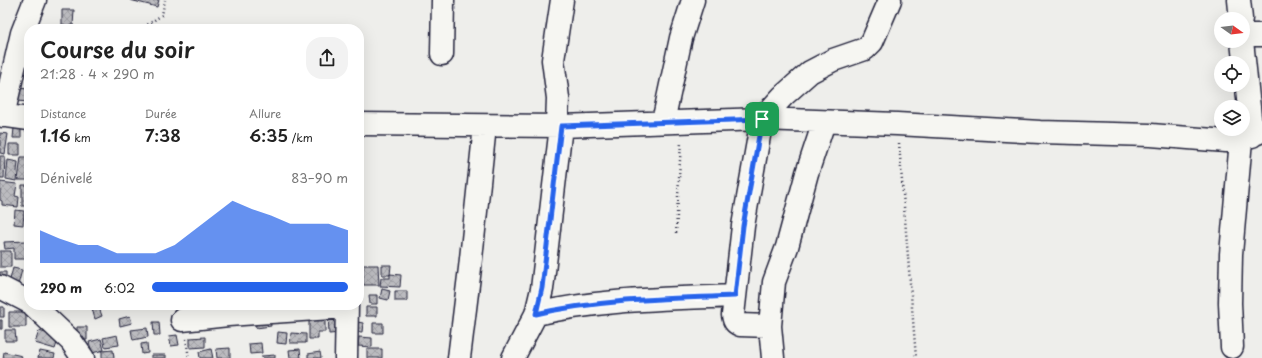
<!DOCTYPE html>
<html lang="fr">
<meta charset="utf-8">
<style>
:root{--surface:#fff;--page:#f2f2f2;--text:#222;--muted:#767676;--accent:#2563eb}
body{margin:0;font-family:"Playpen Sans",sans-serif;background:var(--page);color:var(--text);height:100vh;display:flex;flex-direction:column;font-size:15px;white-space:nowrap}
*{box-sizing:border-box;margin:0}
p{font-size:13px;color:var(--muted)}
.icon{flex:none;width:22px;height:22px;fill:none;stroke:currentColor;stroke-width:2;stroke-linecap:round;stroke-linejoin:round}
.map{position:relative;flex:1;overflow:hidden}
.side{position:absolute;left:24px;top:24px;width:340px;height:286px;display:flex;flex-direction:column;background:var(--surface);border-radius:16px;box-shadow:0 4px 16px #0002}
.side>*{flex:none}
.needle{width:26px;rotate:104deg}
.buttons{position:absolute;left:1214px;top:12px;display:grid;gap:8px}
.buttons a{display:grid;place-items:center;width:36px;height:36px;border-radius:50%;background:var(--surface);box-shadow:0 4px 16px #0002;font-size:20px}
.pin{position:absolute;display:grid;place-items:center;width:34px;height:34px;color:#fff;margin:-17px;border-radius:8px;box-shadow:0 2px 6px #0006}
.round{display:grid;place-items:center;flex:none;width:42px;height:42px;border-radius:16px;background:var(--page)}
.headline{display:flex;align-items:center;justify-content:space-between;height:68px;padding:0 16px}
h1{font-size:22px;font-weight:600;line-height:30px}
.metrics{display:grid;grid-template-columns:repeat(3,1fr);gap:6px;height:68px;padding:4px 16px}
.metrics div{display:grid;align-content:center}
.metrics b{font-size:17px;font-weight:600}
.metrics small{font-size:11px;font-weight:400}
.metrics p{font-size:11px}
.chart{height:112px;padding:8px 16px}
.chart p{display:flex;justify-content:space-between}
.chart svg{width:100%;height:72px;margin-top:4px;fill:var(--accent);opacity:.7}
ul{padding:0 16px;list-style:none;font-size:13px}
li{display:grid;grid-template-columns:64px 48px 1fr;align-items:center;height:30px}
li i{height:10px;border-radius:5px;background:var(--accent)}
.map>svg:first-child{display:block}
</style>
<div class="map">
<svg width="1262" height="358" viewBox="0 0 1262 358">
<defs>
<pattern id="building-cross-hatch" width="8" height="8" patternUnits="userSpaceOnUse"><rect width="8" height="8" fill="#bbbbbf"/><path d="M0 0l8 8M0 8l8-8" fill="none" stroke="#a0a0a5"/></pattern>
</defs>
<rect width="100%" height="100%" fill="#eeeeeb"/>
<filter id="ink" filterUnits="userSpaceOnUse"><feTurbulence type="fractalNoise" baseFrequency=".025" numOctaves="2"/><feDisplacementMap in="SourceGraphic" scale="8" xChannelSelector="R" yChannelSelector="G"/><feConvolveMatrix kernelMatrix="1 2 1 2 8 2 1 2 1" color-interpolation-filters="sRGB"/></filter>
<g filter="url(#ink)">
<path fill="url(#building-cross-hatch)" stroke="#22223b" d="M 130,0 L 159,0 L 157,7 Z
M 62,10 L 74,10 L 73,26 L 62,25 Z
M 18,88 L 28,89 L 28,102 L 17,101 Z
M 14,128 L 21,128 L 21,138 L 13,138 Z
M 0,133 L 8,134 L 5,154 L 0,153 Z
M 9,144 L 20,144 L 20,155 L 9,155 Z
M 0,156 L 5,156 L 4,178 L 0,178 Z
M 21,157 L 29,157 L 29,180 L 18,180 Z
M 8,160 L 18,162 L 16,181 L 6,179 Z
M 0,182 L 17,184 L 15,196 L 19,197 L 18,207 L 2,205 L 2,201 L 0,200 Z
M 22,185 L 29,185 L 29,206 L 22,206 Z
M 27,209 L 29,209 L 29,220 L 25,220 Z
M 15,210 L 24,211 L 23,225 L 14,224 Z
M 27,225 L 29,225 L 29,234 L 26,234 Z
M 26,241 L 26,259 L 14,259 L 14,248 L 5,249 L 4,242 Z
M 0,251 L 11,251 L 11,267 L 0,267 Z
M 363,265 L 378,265 L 379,285 L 363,285 Z
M 382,265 L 391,265 L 390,275 L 382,275 Z
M 13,268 L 22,270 L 17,289 L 8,287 Z
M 0,272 L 6,272 L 6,281 L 0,280 Z
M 390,274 L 401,275 L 400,287 L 380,286 L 381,278 L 390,278 Z
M 382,289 L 390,291 L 388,300 L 380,298 Z
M 395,291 L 407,291 L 407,301 L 395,301 Z
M 369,295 L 377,295 L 377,304 L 370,304 Z
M 91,305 L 98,305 L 102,316 L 95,319 Z
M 121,305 L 134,305 L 122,308 Z
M 0,307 L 4,307 L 4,317 L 0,317 Z
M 366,307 L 377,307 L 377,316 L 366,316 Z
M 9,312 L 26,312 L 26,327 L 9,327 Z
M 328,313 L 340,313 L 341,333 L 329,334 Z
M 130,316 L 132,323 L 120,326 L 119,319 Z
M 270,317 L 271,326 L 256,328 L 255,318 Z
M 325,319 L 325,332 L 318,332 L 318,339 L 309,339 L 309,320 Z
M 0,320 L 2,320 L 2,329 L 0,329 Z
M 352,321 L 363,323 L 362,332 L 351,331 Z
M 153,322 L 159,322 L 160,335 L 154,335 Z
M 373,323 L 383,323 L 383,333 L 373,333 Z
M 77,327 L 87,327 L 87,340 L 77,340 Z
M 147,328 L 148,337 L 133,340 L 131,330 Z
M 5,330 L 15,330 L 16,341 L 5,341 Z
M 39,331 L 59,337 L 55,349 L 35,343 Z
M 278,332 L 287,333 L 286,344 L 277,343 Z
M 291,333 L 306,334 L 306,343 L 290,343 Z
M 117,335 L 119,345 L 105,347 L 103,338 Z
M 177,335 L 179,345 L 171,346 L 169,336 Z
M 205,337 L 205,347 L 190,348 L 190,338 Z
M 359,337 L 372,338 L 372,347 L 358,346 Z
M 101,339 L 104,350 L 92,353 L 89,342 Z
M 147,343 L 148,353 L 142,354 L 141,344 Z
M 261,343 L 262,353 L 250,354 L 249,344 Z
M 230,348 L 230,358 L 217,358 L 216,349 Z
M 211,349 L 213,358 L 200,358 L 199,352 Z
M 300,349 L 301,358 L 290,358 L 289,350 Z
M 367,349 L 382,349 L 382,358 L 367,358 Z
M 113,350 L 114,358 L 102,358 L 102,351 Z
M 40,351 L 55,354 L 54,358 L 38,358 Z
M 4,352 L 22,356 L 21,358 L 3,358 Z
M 320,352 L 321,358 L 308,358 L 308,354 Z
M 151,355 L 166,355 L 166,358 L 151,358 Z
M 275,355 L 275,358 L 262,358 L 262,356 Z"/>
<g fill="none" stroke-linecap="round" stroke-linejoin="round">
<g stroke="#22223b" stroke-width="25">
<path id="minor" d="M 1239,0 L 1241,19
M 1243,35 L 1262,35
M 1242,41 L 1252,136
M 442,54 L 443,0
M 0,115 L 29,119
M 3,116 L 22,33 L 35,0
M 663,122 L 681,38 L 693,0
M 359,124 L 561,126 L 762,119 L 897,124 L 1040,132 L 1151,135 L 1226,141 L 1241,140 L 1262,131
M 557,126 L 558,98 L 553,60 L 562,0
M 0,287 L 29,302
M 33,305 L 71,341 L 83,358
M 536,314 C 601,299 669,299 735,296
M 182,320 L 228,315 L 347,307
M 770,326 L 740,325 C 735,323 734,321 733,315 L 743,226 L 762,119 L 783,96 L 810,72 L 833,60 L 865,49 L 872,42 L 890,0
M 1232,347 L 1230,303 L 1231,254 L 1241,140
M 346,358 L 347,305
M 459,358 L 470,268 L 485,126
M 513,358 L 536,314 L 542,289 L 561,126
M 773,358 L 770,326 L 774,282 L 787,247 L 807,173 L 824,122"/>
</g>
<path stroke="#22223b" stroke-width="2.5" stroke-dasharray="1 3" stroke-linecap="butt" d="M 141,29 L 162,15 L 165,0
M 899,143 L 916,358
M 676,233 L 681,142
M 186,339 L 189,358"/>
<use href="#minor" stroke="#f6f6f2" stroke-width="22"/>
</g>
</g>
<g fill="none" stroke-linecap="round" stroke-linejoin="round" filter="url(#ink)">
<g stroke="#fff" stroke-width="8">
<path id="route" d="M 762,119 L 743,226 L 735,296 C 669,299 601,299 536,314 L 542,288 L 561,126 Z"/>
</g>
<use href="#route" stroke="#2563eb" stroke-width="5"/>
</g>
</svg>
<div class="buttons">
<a><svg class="needle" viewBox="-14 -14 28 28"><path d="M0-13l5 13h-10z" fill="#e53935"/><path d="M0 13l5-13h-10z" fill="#767676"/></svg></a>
<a><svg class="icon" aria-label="locate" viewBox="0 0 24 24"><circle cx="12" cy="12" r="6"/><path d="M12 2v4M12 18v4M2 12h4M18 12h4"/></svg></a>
<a><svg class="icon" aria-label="layers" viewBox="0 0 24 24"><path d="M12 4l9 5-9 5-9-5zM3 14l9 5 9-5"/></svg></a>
</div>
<div class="pin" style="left:762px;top:119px;background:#1e9e55"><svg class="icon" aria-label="arrive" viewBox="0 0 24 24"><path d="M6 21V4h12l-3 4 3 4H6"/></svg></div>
<section class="side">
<div class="headline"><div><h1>Course du soir</h1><p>21:28 · 4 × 290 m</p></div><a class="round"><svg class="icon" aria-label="share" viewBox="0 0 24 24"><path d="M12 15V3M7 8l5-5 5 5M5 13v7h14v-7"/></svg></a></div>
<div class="metrics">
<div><p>Distance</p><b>1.16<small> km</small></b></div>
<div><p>Durée</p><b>7:38</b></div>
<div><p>Allure</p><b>6:35<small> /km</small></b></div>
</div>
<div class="chart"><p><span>Dénivelé</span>83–90 m</p>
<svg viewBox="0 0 160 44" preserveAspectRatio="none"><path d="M0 44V24L10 29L20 33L30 33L40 38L50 38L60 38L70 33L80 24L90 15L100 6L110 11L120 15L130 20L140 20L150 20L160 24V44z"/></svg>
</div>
<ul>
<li><b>290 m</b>6:02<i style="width:100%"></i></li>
</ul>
</section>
</div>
